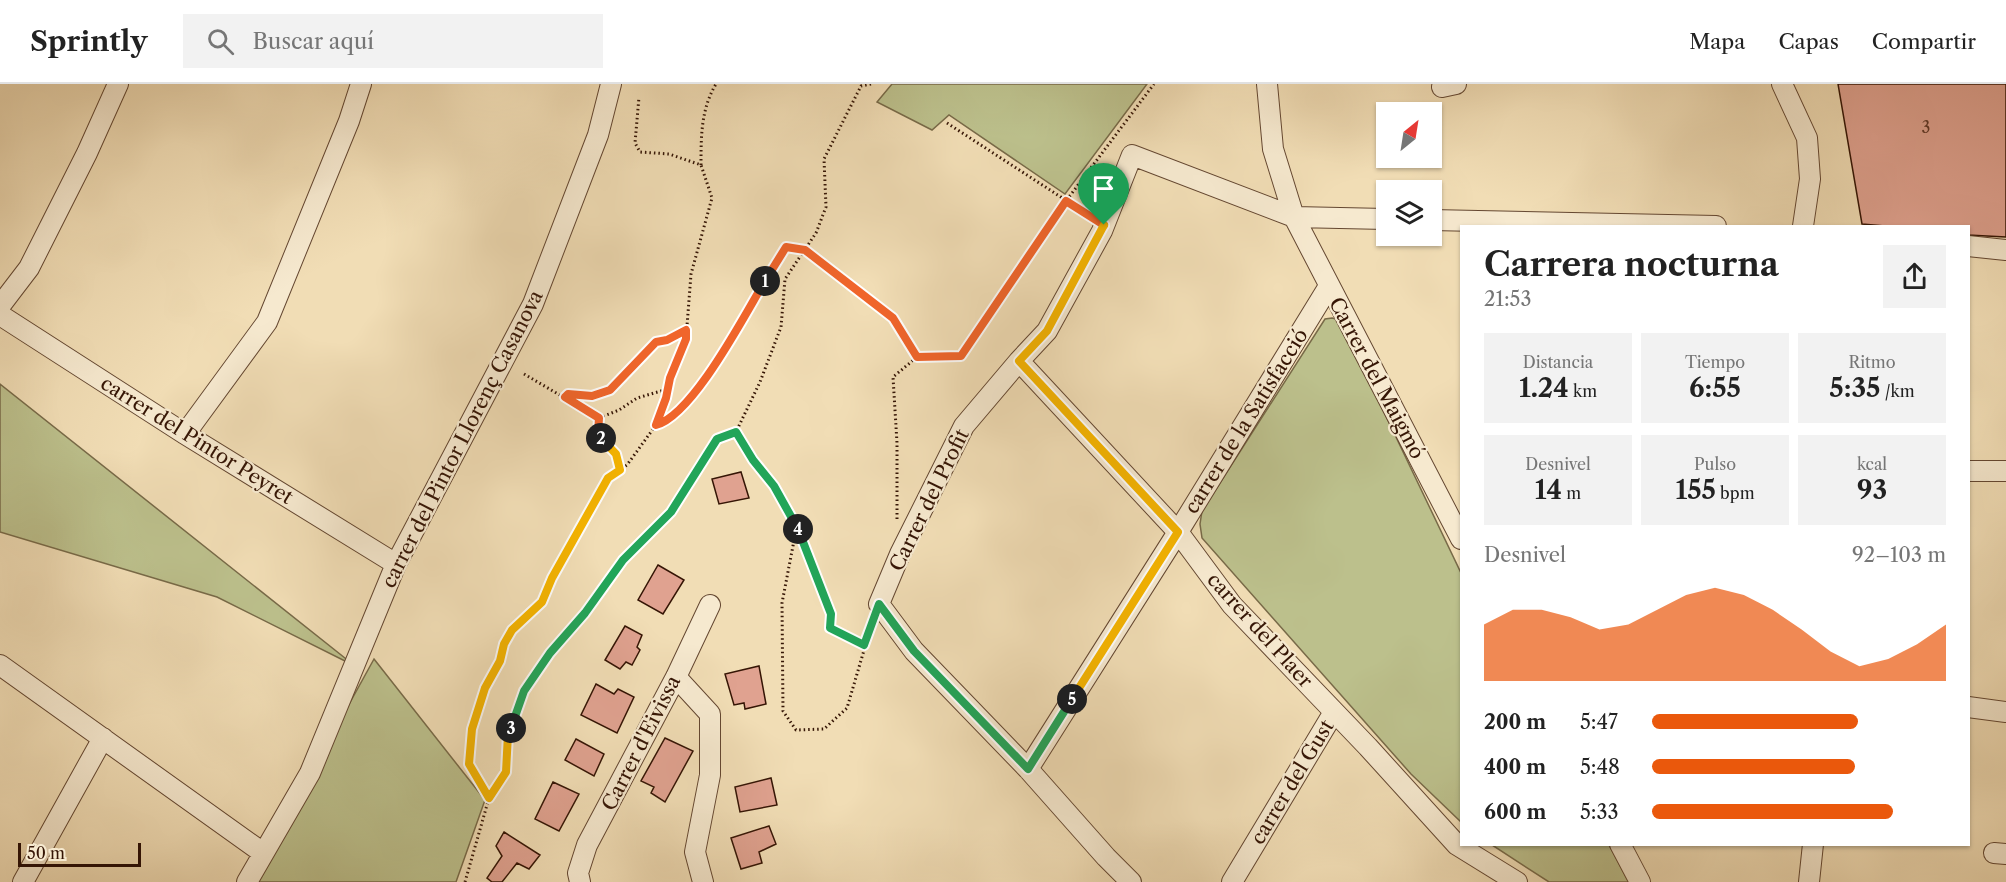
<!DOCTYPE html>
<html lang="es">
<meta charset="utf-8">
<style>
:root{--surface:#fff;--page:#f2f2f2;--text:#222;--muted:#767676;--line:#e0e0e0;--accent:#ea580c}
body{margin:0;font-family:"Libre Caslon Text",serif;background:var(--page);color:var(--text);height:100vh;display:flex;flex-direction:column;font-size:22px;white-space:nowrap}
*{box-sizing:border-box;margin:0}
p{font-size:20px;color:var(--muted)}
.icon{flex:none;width:33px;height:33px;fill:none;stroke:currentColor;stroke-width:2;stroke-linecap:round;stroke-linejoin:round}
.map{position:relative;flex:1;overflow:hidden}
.sheet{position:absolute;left:1460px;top:141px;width:510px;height:621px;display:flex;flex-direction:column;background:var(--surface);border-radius:0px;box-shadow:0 2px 4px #0004}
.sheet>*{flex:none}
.needle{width:39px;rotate:30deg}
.buttons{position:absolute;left:1376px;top:18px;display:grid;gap:12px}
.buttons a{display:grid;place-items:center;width:66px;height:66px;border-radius:0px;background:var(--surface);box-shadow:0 2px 4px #0004;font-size:30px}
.scale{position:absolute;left:18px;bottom:15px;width:123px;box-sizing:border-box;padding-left:6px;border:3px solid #351505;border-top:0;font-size:16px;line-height:21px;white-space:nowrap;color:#351505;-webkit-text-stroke:4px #f6e9cf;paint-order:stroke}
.pin{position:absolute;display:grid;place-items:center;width:51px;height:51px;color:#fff;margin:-62px -26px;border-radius:50% 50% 50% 0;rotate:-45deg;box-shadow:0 0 6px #0007}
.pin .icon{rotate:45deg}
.km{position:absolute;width:30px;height:30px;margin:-15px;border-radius:50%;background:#222;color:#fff;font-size:16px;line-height:30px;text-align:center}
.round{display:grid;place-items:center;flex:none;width:63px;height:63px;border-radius:0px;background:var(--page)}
.summary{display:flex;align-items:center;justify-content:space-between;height:102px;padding:0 24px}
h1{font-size:33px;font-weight:700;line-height:45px}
.stats{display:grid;grid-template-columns:repeat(3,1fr);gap:9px;height:102px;padding:6px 24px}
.stats div{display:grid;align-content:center;border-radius:0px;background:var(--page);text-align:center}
.stats b{font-size:26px;font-weight:700}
.stats small{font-size:16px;font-weight:400}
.stats p{font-size:16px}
.chart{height:168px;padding:12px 24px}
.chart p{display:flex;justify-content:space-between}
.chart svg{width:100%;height:108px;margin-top:6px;fill:var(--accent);opacity:.7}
ul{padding:0 24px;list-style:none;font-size:20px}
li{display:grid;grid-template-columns:96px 72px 1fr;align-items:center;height:45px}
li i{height:15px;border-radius:8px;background:var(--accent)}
header{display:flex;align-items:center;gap:36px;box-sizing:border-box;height:84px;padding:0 30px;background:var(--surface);border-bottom:2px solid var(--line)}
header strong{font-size:28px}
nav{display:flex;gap:33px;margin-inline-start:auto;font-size:21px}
.search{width:420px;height:54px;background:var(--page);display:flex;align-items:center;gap:15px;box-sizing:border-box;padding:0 21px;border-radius:0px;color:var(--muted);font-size:22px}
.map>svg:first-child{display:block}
</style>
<header>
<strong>Sprintly</strong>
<div class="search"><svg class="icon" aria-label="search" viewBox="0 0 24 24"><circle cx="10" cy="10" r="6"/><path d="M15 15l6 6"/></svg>Buscar aquí</div>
<nav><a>Mapa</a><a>Capas</a><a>Compartir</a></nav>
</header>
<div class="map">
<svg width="2006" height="798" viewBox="0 0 2006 798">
<rect width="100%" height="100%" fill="#f1ddb5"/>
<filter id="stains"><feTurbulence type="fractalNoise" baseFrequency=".00333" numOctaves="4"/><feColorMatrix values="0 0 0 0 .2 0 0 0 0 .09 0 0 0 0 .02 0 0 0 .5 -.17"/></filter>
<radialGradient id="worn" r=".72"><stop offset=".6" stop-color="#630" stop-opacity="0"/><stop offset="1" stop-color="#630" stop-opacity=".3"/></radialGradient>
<path fill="#bcc08c" stroke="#786a48" stroke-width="1.5" d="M 892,0 L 1147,0 L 1065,110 L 949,31 L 932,46 L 877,18 Z
M 1332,234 L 1340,236 L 1461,489 L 1461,738 L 1411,690 L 1202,454 L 1200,440 L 1202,427 L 1325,235 Z
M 0,300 L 355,582 L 217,513 L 0,448 Z
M 374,575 L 485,716 L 456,798 L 251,798 Z
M 1492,761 L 1609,761 L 1629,798 L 1549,798 Z"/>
<path fill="#e0a290" stroke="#351505" stroke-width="1.5" d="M 1838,0 L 2006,0 L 2006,153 L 1968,151 L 1968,142 L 1885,142 L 1862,140 Z
M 741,388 L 749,414 L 719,420 L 712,395 Z
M 658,481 L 684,496 L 663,530 L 638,516 Z
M 625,542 L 642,551 L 637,563 L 640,566 L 632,581 L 626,578 L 620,585 L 605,576 Z
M 759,582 L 766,620 L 745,625 L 744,619 L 734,621 L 725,590 Z
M 596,600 L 614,610 L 618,605 L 634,613 L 617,649 L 581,631 Z
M 665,654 L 693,667 L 665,718 L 651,709 L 654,703 L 641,697 Z
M 576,655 L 604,670 L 594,692 L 565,676 Z
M 771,694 L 777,721 L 740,728 L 735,703 Z
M 553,698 L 579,710 L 559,747 L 535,735 Z
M 769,742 L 776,760 L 759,768 L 762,779 L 741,785 L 731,754 Z
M 504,748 L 540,771 L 529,785 L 517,779 L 502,798 L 492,798 L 487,794 L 502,772 L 496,762 Z"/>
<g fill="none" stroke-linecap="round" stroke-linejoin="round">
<g stroke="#644731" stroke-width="22">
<path id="street" d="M 1267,0 L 1273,65 L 1294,133 L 1461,455
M 1782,0 L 1807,54 L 1810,95 L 1803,142
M 1442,3 L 1456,0
M 1431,136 L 1716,142
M 1968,162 L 2006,166
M 0,222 L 29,184 L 87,69 L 118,0
M 0,231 L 185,350 L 396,480
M 1019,277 L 1178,448 L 1232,521 L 1368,663 L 1457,761 L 1517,798
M 185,350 L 267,238 L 349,37 L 361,0
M 1968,387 L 2006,387
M 0,581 L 263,769
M 676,593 L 710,630 L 710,691 L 695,768 L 703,798
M 1968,623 L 2006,628
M 1028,685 L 1178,448 L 1329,202
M 1620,760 L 1640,798
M 1994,769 L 2006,770
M 23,798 L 103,654
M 247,798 L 310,689 L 396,480 L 533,220 L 598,51 L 611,0
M 580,798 L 578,789 L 587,761 L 676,593 L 710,521
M 1131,798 L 1106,773 L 1028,685 L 914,567 L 879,520 L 900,470 L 964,342 L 1019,277 L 1047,247 L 1102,147 L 1132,71 L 1294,133 L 1386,135
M 1232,798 L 1334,628
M 1809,798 L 1813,760"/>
</g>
<path stroke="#351505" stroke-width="3" stroke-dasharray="1.5 3" stroke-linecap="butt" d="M 871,0 L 861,2 L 824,75 L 826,123 L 816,149 L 785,195 L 781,243 L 760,298 L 736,348 L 753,376 L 774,402 L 797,441 L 782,519 L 783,627 L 796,646 L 824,645 L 847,624 L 872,539
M 947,39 L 1090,132
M 701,81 C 701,52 701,25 716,0
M 524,290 L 599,334 L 598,350 L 616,370 L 620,386
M 565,313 L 568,311 L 592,312 L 610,306 L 656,258 L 667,256 L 686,246
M 599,334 L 619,326 L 637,314 L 668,305
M 656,341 L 664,339 L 698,307 L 786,163 L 805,166 L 893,234 L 917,273
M 897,435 L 897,359 L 893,293 L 917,273 L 961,271 L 1066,117 L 1154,0
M 797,442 L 804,464 L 831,530 L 830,544 L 864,561
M 489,714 L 505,688 L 508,650 L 524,607 L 550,569 L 585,529 L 623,476 L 671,428 L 717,355 L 736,348
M 465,798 L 489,714 L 469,680 L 472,645 L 485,604 L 500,577 L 504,560 L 512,546 L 542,518 L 552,494 L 607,394 L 627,381 L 656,341 L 666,314 L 670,294 L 686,255 L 691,190 L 712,114 L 701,81 L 669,70 L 640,68 L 635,59 L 639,13"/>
<use href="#street" stroke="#f6e9cf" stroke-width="20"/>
</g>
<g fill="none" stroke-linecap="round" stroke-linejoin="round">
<g stroke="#fff" stroke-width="12">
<path id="split-1" d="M 765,197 L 786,163 L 805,166 L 893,234 L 917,273 L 961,272 L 1066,117 L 1104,141"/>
</g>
<g stroke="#fff" stroke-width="12">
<path id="split-2" d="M 601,354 L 598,350 L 599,334 L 565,313 L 568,310 L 592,312 L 610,306 L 656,258 L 667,256 L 686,246 L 686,255 L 670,294 L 666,314 L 656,341 C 693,331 744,232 765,197"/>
</g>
<g stroke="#fff" stroke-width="12">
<path id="split-3" d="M 511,644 L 508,650 L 506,688 L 489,714 L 469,680 L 472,645 L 485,604 L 500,577 L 504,560 L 512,546 L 542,518 L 552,494 L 608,394 L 620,386 L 616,370 L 601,354"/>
</g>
<g stroke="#fff" stroke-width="12">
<path id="split-4" d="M 511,644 L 524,607 L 550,569 L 585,529 L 623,476 L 671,428 L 717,355 L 736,348 L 753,376 L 774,402 L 798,445"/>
</g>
<g stroke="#fff" stroke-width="12">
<path id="split-5" d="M 798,445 L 831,530 L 830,544 L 864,561 L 879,520 L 914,567 L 1028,685 L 1072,615"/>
</g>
<g stroke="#fff" stroke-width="12">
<path id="split-6" d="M 1072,615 L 1178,448 L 1019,277 L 1047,247 L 1104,141"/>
</g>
<use href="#split-1" stroke="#f0652b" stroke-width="8"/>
<use href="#split-2" stroke="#f0652b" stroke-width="8"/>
<use href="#split-3" stroke="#f5b400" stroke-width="8"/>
<use href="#split-4" stroke="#22a559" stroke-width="8"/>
<use href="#split-5" stroke="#22a559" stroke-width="8"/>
<use href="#split-6" stroke="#f5b400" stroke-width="8"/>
</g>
<g text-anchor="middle" stroke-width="4.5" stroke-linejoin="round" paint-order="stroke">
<g font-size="16" fill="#603828">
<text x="1926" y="49">3</text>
</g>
<g font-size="20" fill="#351505" stroke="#f6e9cf">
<text transform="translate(1377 294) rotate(62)" y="7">Carrer del Maigmó</text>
<text transform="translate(1246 337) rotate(-58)" y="7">carrer de la Satisfacció</text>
<text transform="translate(462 355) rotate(-63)" y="7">carrer del Pintor Llorenç Casanova</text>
<text transform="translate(197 356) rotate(32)" y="7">carrer del Pintor Peyret</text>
<text transform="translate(929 416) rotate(-64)" y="7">Carrer del Profit</text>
<text transform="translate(1260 546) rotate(48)" y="7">carrer del Plaer</text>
<text transform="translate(641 659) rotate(-63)" y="7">Carrer d'Eivissa</text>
<text transform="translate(1292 698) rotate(-59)" y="7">carrer del Gust</text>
</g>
</g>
<rect width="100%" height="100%" filter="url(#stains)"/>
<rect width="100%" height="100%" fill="url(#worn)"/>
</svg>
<div class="buttons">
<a><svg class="needle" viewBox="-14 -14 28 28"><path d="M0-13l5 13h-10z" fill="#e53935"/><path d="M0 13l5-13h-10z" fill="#767676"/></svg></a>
<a><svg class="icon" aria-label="layers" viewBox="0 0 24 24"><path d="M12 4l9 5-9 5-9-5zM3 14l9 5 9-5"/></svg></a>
</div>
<div class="scale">50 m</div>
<div class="pin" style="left:1104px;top:141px;background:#1e9e55"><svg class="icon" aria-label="arrive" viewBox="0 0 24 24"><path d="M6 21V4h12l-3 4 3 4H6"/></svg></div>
<b class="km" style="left:765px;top:197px">1</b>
<b class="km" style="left:601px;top:354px">2</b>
<b class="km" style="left:511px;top:644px">3</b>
<b class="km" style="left:798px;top:445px">4</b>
<b class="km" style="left:1072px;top:615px">5</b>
<section class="sheet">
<div class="summary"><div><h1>Carrera nocturna</h1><p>21:53</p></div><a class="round"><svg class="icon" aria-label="share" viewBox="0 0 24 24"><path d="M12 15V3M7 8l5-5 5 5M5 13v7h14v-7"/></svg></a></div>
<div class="stats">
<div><p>Distancia</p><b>1.24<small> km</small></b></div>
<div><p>Tiempo</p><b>6:55</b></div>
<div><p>Ritmo</p><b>5:35<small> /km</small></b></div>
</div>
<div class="stats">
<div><p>Desnivel</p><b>14<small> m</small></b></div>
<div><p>Pulso</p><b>155<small> bpm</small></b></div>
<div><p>kcal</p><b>93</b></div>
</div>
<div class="chart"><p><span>Desnivel</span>92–103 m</p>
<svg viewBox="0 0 160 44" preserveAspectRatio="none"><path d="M0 44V21L10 15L20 15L30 18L40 23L50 21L60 15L70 9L80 6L90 9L100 15L110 23L120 32L130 38L140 35L150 29L160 21V44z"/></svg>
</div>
<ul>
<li><b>200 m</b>5:47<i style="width:70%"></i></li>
<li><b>400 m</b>5:48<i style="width:69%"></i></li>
<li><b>600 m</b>5:33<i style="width:82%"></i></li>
</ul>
</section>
</div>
